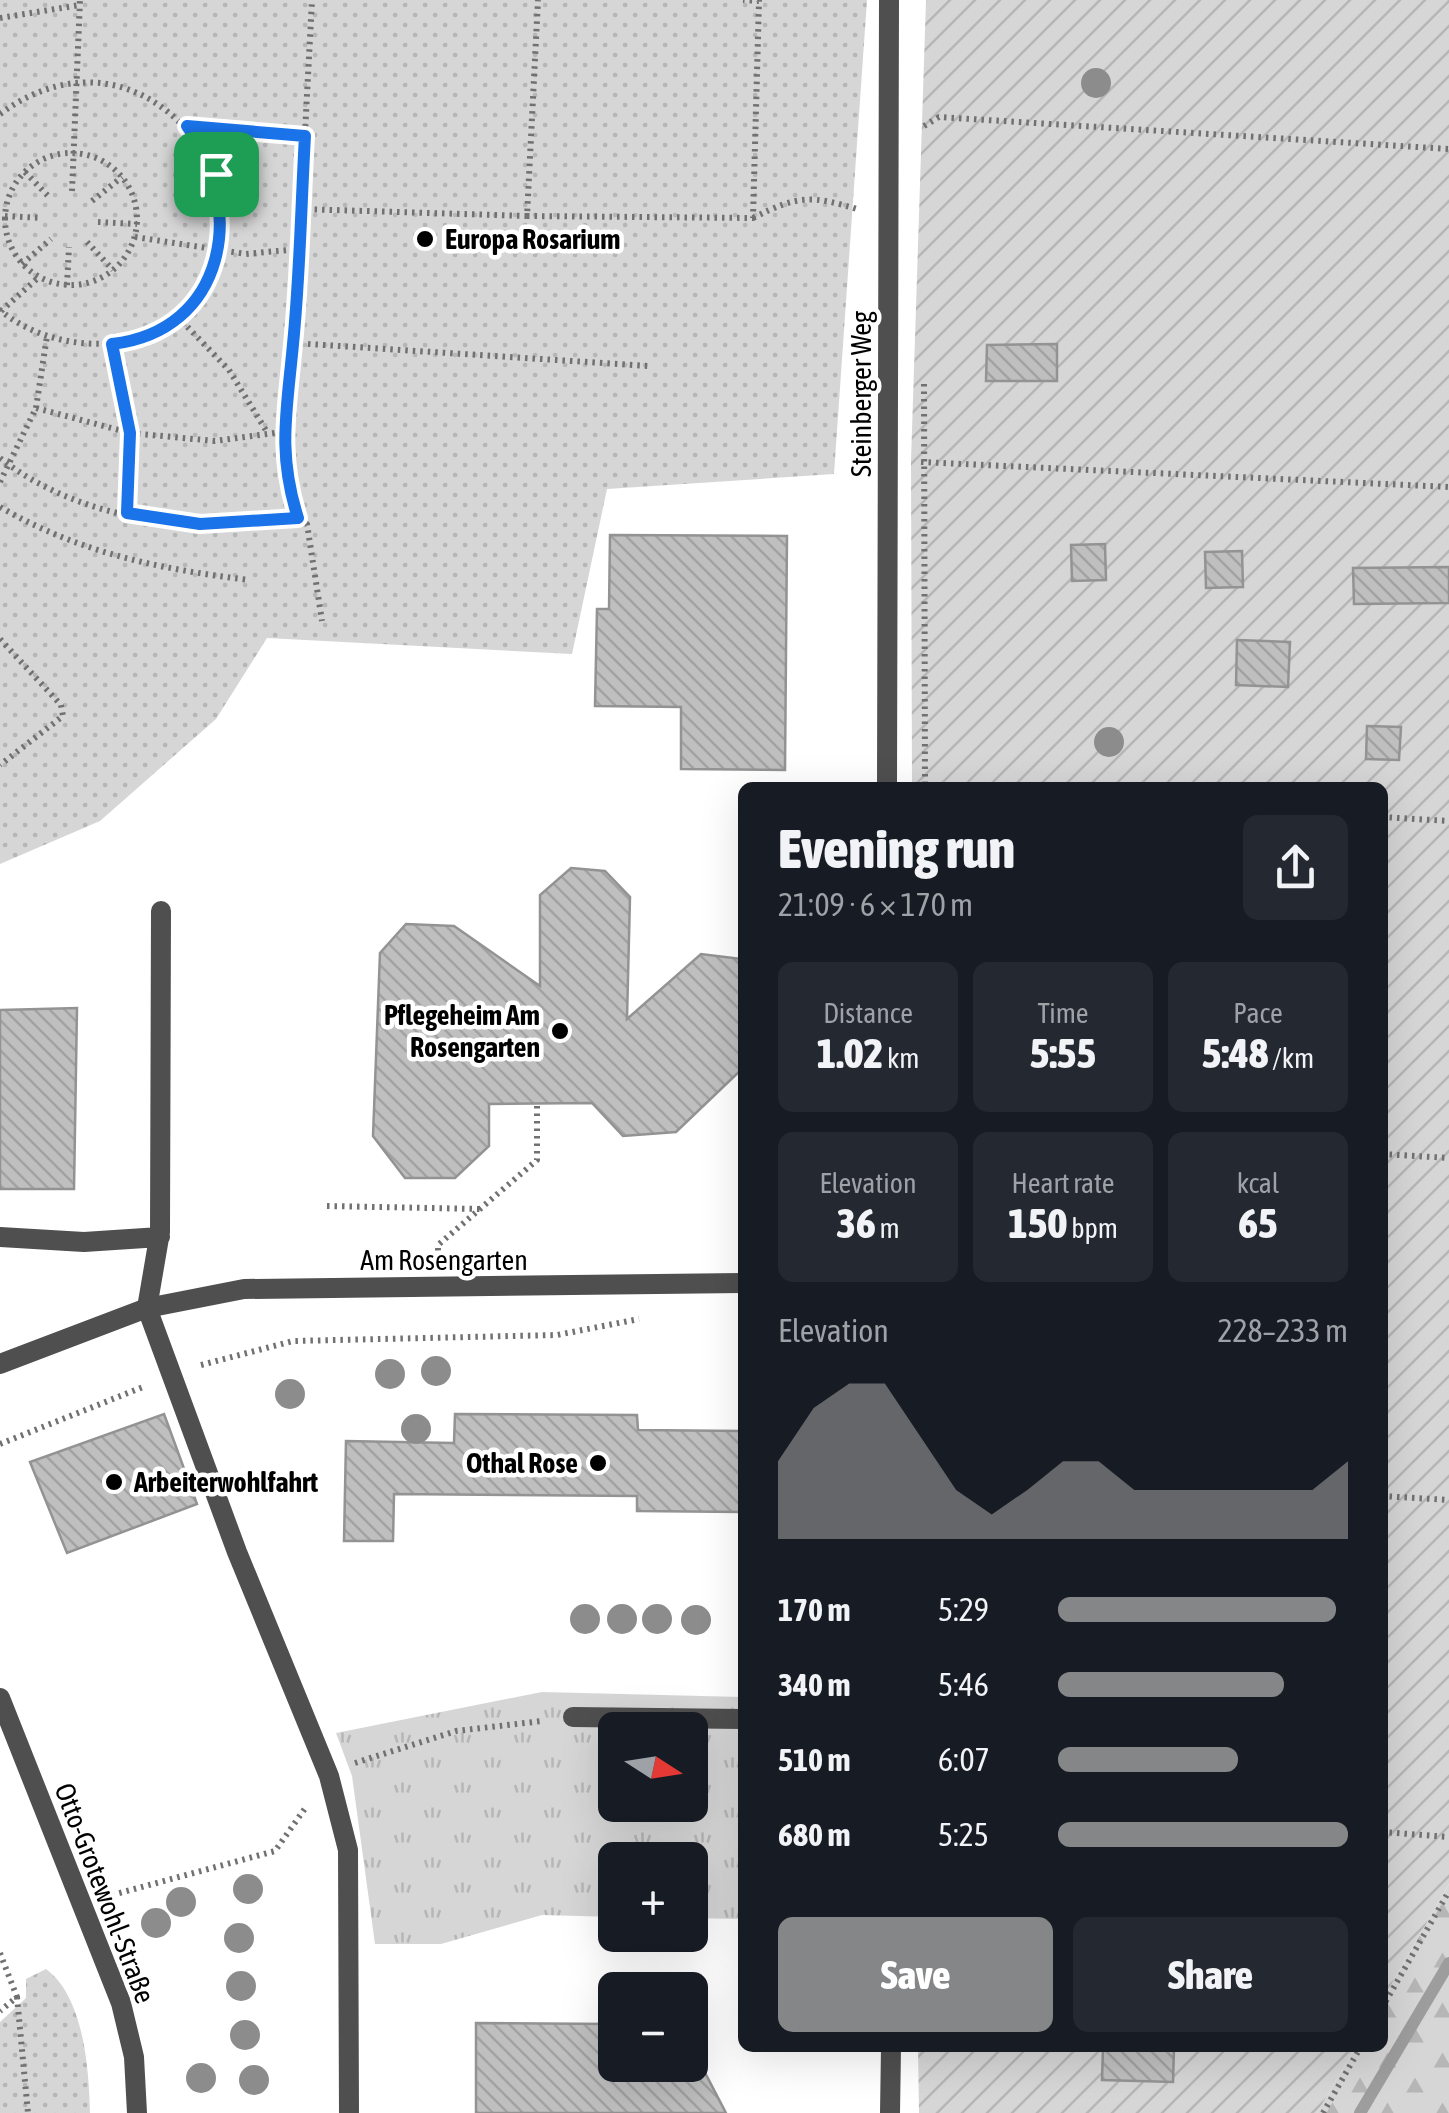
<!DOCTYPE html>
<meta charset="utf-8">
<style>
:root{--surface:#171b24;--page:#242831;--text:#f1f3f6;--muted:#9ea1a6;--accent:#858687}
body{margin:0;font-family:"Asap Condensed",sans-serif;background:var(--page);color:var(--text);height:100vh;display:flex;flex-direction:column;font-size:38px;white-space:nowrap}
*{box-sizing:border-box;margin:0}
p{font-size:32px;color:var(--muted)}
.icon{flex:none;width:55px;height:55px;fill:none;stroke:currentColor;stroke-width:2;stroke-linecap:round;stroke-linejoin:round}
.map{position:relative;flex:1;overflow:hidden}
.side{position:absolute;left:738px;top:782px;width:650px;height:1270px;display:flex;flex-direction:column;background:var(--surface);border-radius:15px;box-shadow:0 10px 40px #0002}
.side>*{flex:none}
.needle{width:65px;rotate:102deg}
.buttons{position:absolute;left:598px;top:1712px;display:grid;gap:20px}
.buttons a{display:grid;place-items:center;width:110px;height:110px;border-radius:15px;background:var(--surface);box-shadow:0 10px 40px #0002;font-size:50px}
.pin{position:absolute;display:grid;place-items:center;width:85px;height:85px;color:#fff;margin:-42px;border-radius:20px;box-shadow:0 5px 15px #0006}
.round{display:grid;place-items:center;flex:none;width:105px;height:105px;border-radius:15px;background:var(--page)}
.summary{display:flex;align-items:center;justify-content:space-between;height:170px;padding:0 40px}
h1{font-size:55px;font-weight:800;line-height:75px}
.metrics{display:grid;grid-template-columns:repeat(3,1fr);gap:15px;height:170px;padding:10px 40px}
.metrics div{display:grid;align-content:center;border-radius:15px;background:var(--page);text-align:center}
.metrics b{font-size:42px;font-weight:800}
.metrics small{font-size:28px;font-weight:400}
.metrics p{font-size:28px}
.chart{height:280px;padding:20px 40px}
.chart p{display:flex;justify-content:space-between}
.chart svg{width:100%;height:180px;margin-top:10px;fill:var(--accent);opacity:.7}
.action{display:flex;gap:20px;margin-top:auto;padding:20px 40px}
.action a{flex:1;height:115px;border-radius:15px;background:var(--accent);color:#fff;font-size:40px;font-weight:800;line-height:115px;text-align:center}
.action a+a{background:var(--page);color:var(--text)}
ul{padding:0 40px;list-style:none;font-size:32px}
li{display:grid;grid-template-columns:160px 120px 1fr;align-items:center;height:75px}
li i{height:25px;border-radius:12px;background:var(--accent)}
.map>svg:first-child{display:block}
</style>
<div class="map">
<svg width="1449" height="2113" viewBox="0 0 1449 2113">
<defs>
<pattern id="grass-tufts" width="24" height="20" patternUnits="userSpaceOnUse" patternTransform="scale(2.5)"><rect width="24" height="20" fill="#d6d6d6"/><path d="M3 7l-1-3M5 7V3M7 7l1-3M15 17l-1-3M17 17v-4M19 17l1-3" fill="none" stroke="#b6b6b6"/></pattern>
<pattern id="forest-firs" width="22" height="20" patternUnits="userSpaceOnUse" patternTransform="scale(2.5)"><rect width="22" height="20" fill="#d6d6d6"/><path d="M5 1l3.5 6h-7zM16 11l3.5 6h-7z" fill="#b6b6b6"/></pattern>
<pattern id="park-dots" width="8" height="8" patternUnits="userSpaceOnUse" patternTransform="scale(2.5)"><rect width="8" height="8" fill="#d6d6d6"/><path d="M2 2h.1M6 6h.1" fill="none" stroke="#b6b6b6" stroke-width="1.8" stroke-linecap="round"/></pattern>
<pattern id="garden-furrows" width="10" height="10" patternUnits="userSpaceOnUse" patternTransform="scale(2.5)"><rect width="10" height="10" fill="#d6d6d6"/><path d="M-1 1l2-2M0 10L10 0M9 11l2-2" fill="none" stroke="#b6b6b6"/></pattern>
<pattern id="building-back-hatch" width="6" height="6" patternUnits="userSpaceOnUse" patternTransform="scale(2.5)"><rect width="6" height="6" fill="#bfbfbf"/><path d="M-1 5l2 2M0 0l6 6M5-1l2 2" fill="none" stroke="#a2a2a2"/></pattern>
</defs>
<rect width="100%" height="100%" fill="#fff"/>
<path fill="url(#grass-tufts)" fill-rule="evenodd" d="M 542,1692 L 742,1697 L 742,1919 L 690,1918 L 690,1860 L 615,1860 L 615,1917 L 542,1915 L 441,1944 L 375,1944 L 352,1776 L 336,1733 ZM 615,1730 L 690,1730 L 690,1805 L 615,1805 Z"/>
<path fill="url(#forest-firs)" d="M 1449,1884 L 1449,2113 L 1317,2113 L 1355,2048 L 1382,2048 L 1383,1999 Z"/>
<path fill="url(#park-dots)" d="M 0,0 L 867,0 L 834,474 L 607,489 L 572,654 L 267,638 L 216,719 L 100,821 L 0,864 Z
M 46,1969 C 84,1997 89,2069 90,2113 L 0,2113 L 0,2022 L 26,1998 L 26,1979 Z"/>
<path fill="url(#garden-furrows)" d="M 926,0 L 1449,0 L 1449,1884 L 1383,1999 L 1382,788 L 912,788 L 911,461 Z
M 918,2048 L 1355,2048 L 1317,2113 L 919,2113 Z"/>
<g fill="none" stroke-linecap="round" stroke-linejoin="round">
<path stroke="#9d9d9d" stroke-width="12" d="M 1360,2113 L 1449,1963"/>
</g>
<path fill="url(#building-back-hatch)" stroke="#939393" stroke-width="2.5" d="M 1057,344 L 1057,381 L 986,381 L 987,345 Z
M 610,535 L 787,536 L 785,770 L 681,769 L 681,707 L 595,706 L 597,609 L 609,609 Z
M 1105,544 L 1106,580 L 1072,581 L 1071,545 Z
M 1242,551 L 1243,587 L 1206,588 L 1205,552 Z
M 1449,567 L 1449,603 L 1354,604 L 1353,568 Z
M 1237,640 L 1290,642 L 1288,687 L 1236,685 Z
M 1367,726 L 1401,727 L 1399,760 L 1366,759 Z
M 571,868 L 605,871 L 630,897 L 627,1019 L 701,954 L 742,959 L 742,1069 L 676,1132 L 623,1136 L 592,1103 L 489,1104 L 489,1146 L 455,1178 L 405,1178 L 373,1136 L 380,953 L 406,924 L 454,926 L 540,986 L 540,895 Z
M 77,1008 L 74,1189 L 0,1189 L 0,1010 Z
M 164,1414 L 197,1504 L 67,1553 L 30,1462 Z
M 455,1414 L 637,1415 L 638,1430 L 742,1431 L 742,1512 L 637,1511 L 637,1496 L 394,1494 L 393,1541 L 344,1541 L 346,1441 L 454,1443 Z
M 476,2023 L 615,2024 L 615,2065 L 701,2065 L 726,2113 L 476,2113 Z
M 1103,2048 L 1174,2048 L 1173,2082 L 1102,2080 Z"/>
<g fill="none" stroke-linecap="round" stroke-linejoin="round">
<path stroke="#717171" stroke-width="6" stroke-dasharray="2.5 5" stroke-linecap="butt" d="M 0,18 L 80,5
M 0,114 C 155,0 300,224 177,316 C 157,331 139,341 114,343 C 74,347 31,336 0,310
M 188,126 L 305,136
M 924,126 L 939,117 L 1449,149
M5 219a66 66 0 1 1 132 0a66 66 0 1 1-132 0Z
M 25,172 L 51,199
M 72,191 L 80,0
M 92,201 L 122,177
M 301,209 L 312,0
M 5,216 L 42,218
M 527,216 L 753,218 L 759,1 L 743,0
M 753,218 C 798,195 812,195 860,210
M 98,222 L 137,224
M 135,237 L 246,254 L 298,249
M 87,242 L 113,270
M 22,264 L 51,239
M 67,285 L 69,247
M 1,311 L 39,277
M 177,316 L 229,370 L 267,432
M 112,343 L 130,433 L 127,513
M 293,343 L 649,366
M 924,384 L 925,788
M 36,408 L 47,336
M 282,432 C 284,459 282,508 307,524 L 322,621
M 0,458 C 79,521 202,536 298,518
M 921,462 L 1449,487
M 0,482 L 36,408 L 130,433 L 215,441 L 282,432 L 293,343 L 301,209 L 527,216 L 538,0
M 0,507 C 80,553 159,569 249,580
M 0,639 L 61,705 L 63,716 L 0,765
M 1382,817 L 1449,821
M 1382,1154 L 1449,1158
M 327,1206 L 480,1209
M 438,1258 L 438,1245 L 537,1160 L 537,1105
M 201,1365 L 293,1341 L 557,1335 L 639,1319
M 0,1444 L 143,1387
M 1382,1496 L 1449,1500
M 355,1763 L 456,1731 L 542,1721
M 1382,1832 L 1449,1837
M 112,1895 L 275,1851 L 306,1807
M 0,1953 L 17,1997 L 0,2011
M 17,1997 L 28,2113
M 1382,2008 L 1449,1891
M 1323,2113 L 1360,2048"/>
<path stroke="#4f4f4f" stroke-width="20" d="M 161,911 L 160,1232 L 147,1308 L 237,1552 L 329,1776 L 348,1850 L 349,2113
M 0,1237 L 84,1242 L 160,1237
M 573,1717 L 742,1719"/>
<path stroke="#4f4f4f" stroke-width="20" d="M 887,788 L 889,0
M 0,1364 L 147,1308 L 244,1289 L 742,1283
M 0,1698 L 121,2003 L 134,2057 L 137,2113
M 890,2113 L 891,2048"/>
</g>
<g fill="#8c8c8c">
<circle cx="1096" cy="83" r="15"/>
<circle cx="1109" cy="742" r="15"/>
<circle cx="436" cy="1371" r="15"/>
<circle cx="390" cy="1374" r="15"/>
<circle cx="290" cy="1394" r="15"/>
<circle cx="416" cy="1429" r="15"/>
<circle cx="585" cy="1619" r="15"/>
<circle cx="622" cy="1619" r="15"/>
<circle cx="657" cy="1619" r="15"/>
<circle cx="696" cy="1620" r="15"/>
<circle cx="248" cy="1889" r="15"/>
<circle cx="181" cy="1902" r="15"/>
<circle cx="156" cy="1923" r="15"/>
<circle cx="239" cy="1938" r="15"/>
<circle cx="241" cy="1986" r="15"/>
<circle cx="245" cy="2035" r="15"/>
<circle cx="201" cy="2078" r="15"/>
<circle cx="254" cy="2080" r="15"/>
</g>
<g fill="none" stroke-linecap="round" stroke-linejoin="round">
<g stroke="#fff" stroke-width="20">
<path id="route" d="M 187,126 L 305,136 C 301,205 300,275 293,344 C 287,411 277,452 298,518 L 200,524 L 127,513 L 130,433 L 112,344 C 226,331 247,208 187,126 Z"/>
</g>
<use href="#route" stroke="#1a73e8" stroke-width="12"/>
</g>
<g fill="#000" stroke="#fff" stroke-width="4">
<circle cx="425" cy="239" r="10"/>
<circle cx="560" cy="1031" r="10"/>
<circle cx="598" cy="1463" r="10"/>
<circle cx="114" cy="1482" r="10"/>
</g>
<g text-anchor="middle" stroke-width="9" stroke-linejoin="round" paint-order="stroke">
<g font-size="28" font-weight="bold" fill="#000" stroke="#fff" text-anchor="start">
<text x="445" y="249">Europa Rosarium</text>
<text x="540" y="1025" text-anchor="end">Pflegeheim Am<tspan x="540" dy="32">Rosengarten</tspan></text>
<text x="578" y="1473" text-anchor="end">Othal Rose</text>
<text x="134" y="1492">Arbeiterwohlfahrt</text>
</g>
<g font-size="28" fill="#000" stroke="#fff">
<text transform="translate(861 394) rotate(-90)" y="10">Steinberger Weg</text>
<text x="444" y="1270">Am Rosengarten</text>
<text transform="translate(105 1893) rotate(69)" y="10">Otto-Grotewohl-Straße</text>
</g>
</g>
</svg>
<div class="buttons">
<a><svg class="needle" viewBox="-14 -14 28 28"><path d="M0-13l5 13h-10z" fill="#e53935"/><path d="M0 13l5-13h-10z" fill="#9ea1a6"/></svg></a>
<a>+</a>
<a>−</a>
</div>
<div class="pin" style="left:216px;top:174px;background:#1e9e55"><svg class="icon" aria-label="arrive" viewBox="0 0 24 24"><path d="M6 21V4h12l-3 4 3 4H6"/></svg></div>
<section class="side">
<div class="summary"><div><h1>Evening run</h1><p>21:09 · 6 × 170 m</p></div><a class="round"><svg class="icon" aria-label="share" viewBox="0 0 24 24"><path d="M12 15V3M7 8l5-5 5 5M5 13v7h14v-7"/></svg></a></div>
<div class="metrics">
<div><p>Distance</p><b>1.02<small> km</small></b></div>
<div><p>Time</p><b>5:55</b></div>
<div><p>Pace</p><b>5:48<small> /km</small></b></div>
</div>
<div class="metrics">
<div><p>Elevation</p><b>36<small> m</small></b></div>
<div><p>Heart rate</p><b>150<small> bpm</small></b></div>
<div><p>kcal</p><b>65</b></div>
</div>
<div class="chart"><p><span>Elevation</span>228–233 m</p>
<svg viewBox="0 0 160 44" preserveAspectRatio="none"><path d="M0 44V25L10 12L20 6L30 6L40 19L50 32L60 38L70 32L80 25L90 25L100 32L110 32L120 32L130 32L140 32L150 32L160 25V44z"/></svg>
</div>
<ul>
<li><b>170 m</b>5:29<i style="width:96%"></i></li>
<li><b>340 m</b>5:46<i style="width:78%"></i></li>
<li><b>510 m</b>6:07<i style="width:62%"></i></li>
<li><b>680 m</b>5:25<i style="width:100%"></i></li>
</ul>
<div class="action"><a>Save</a><a>Share</a></div>
</section>
</div>
